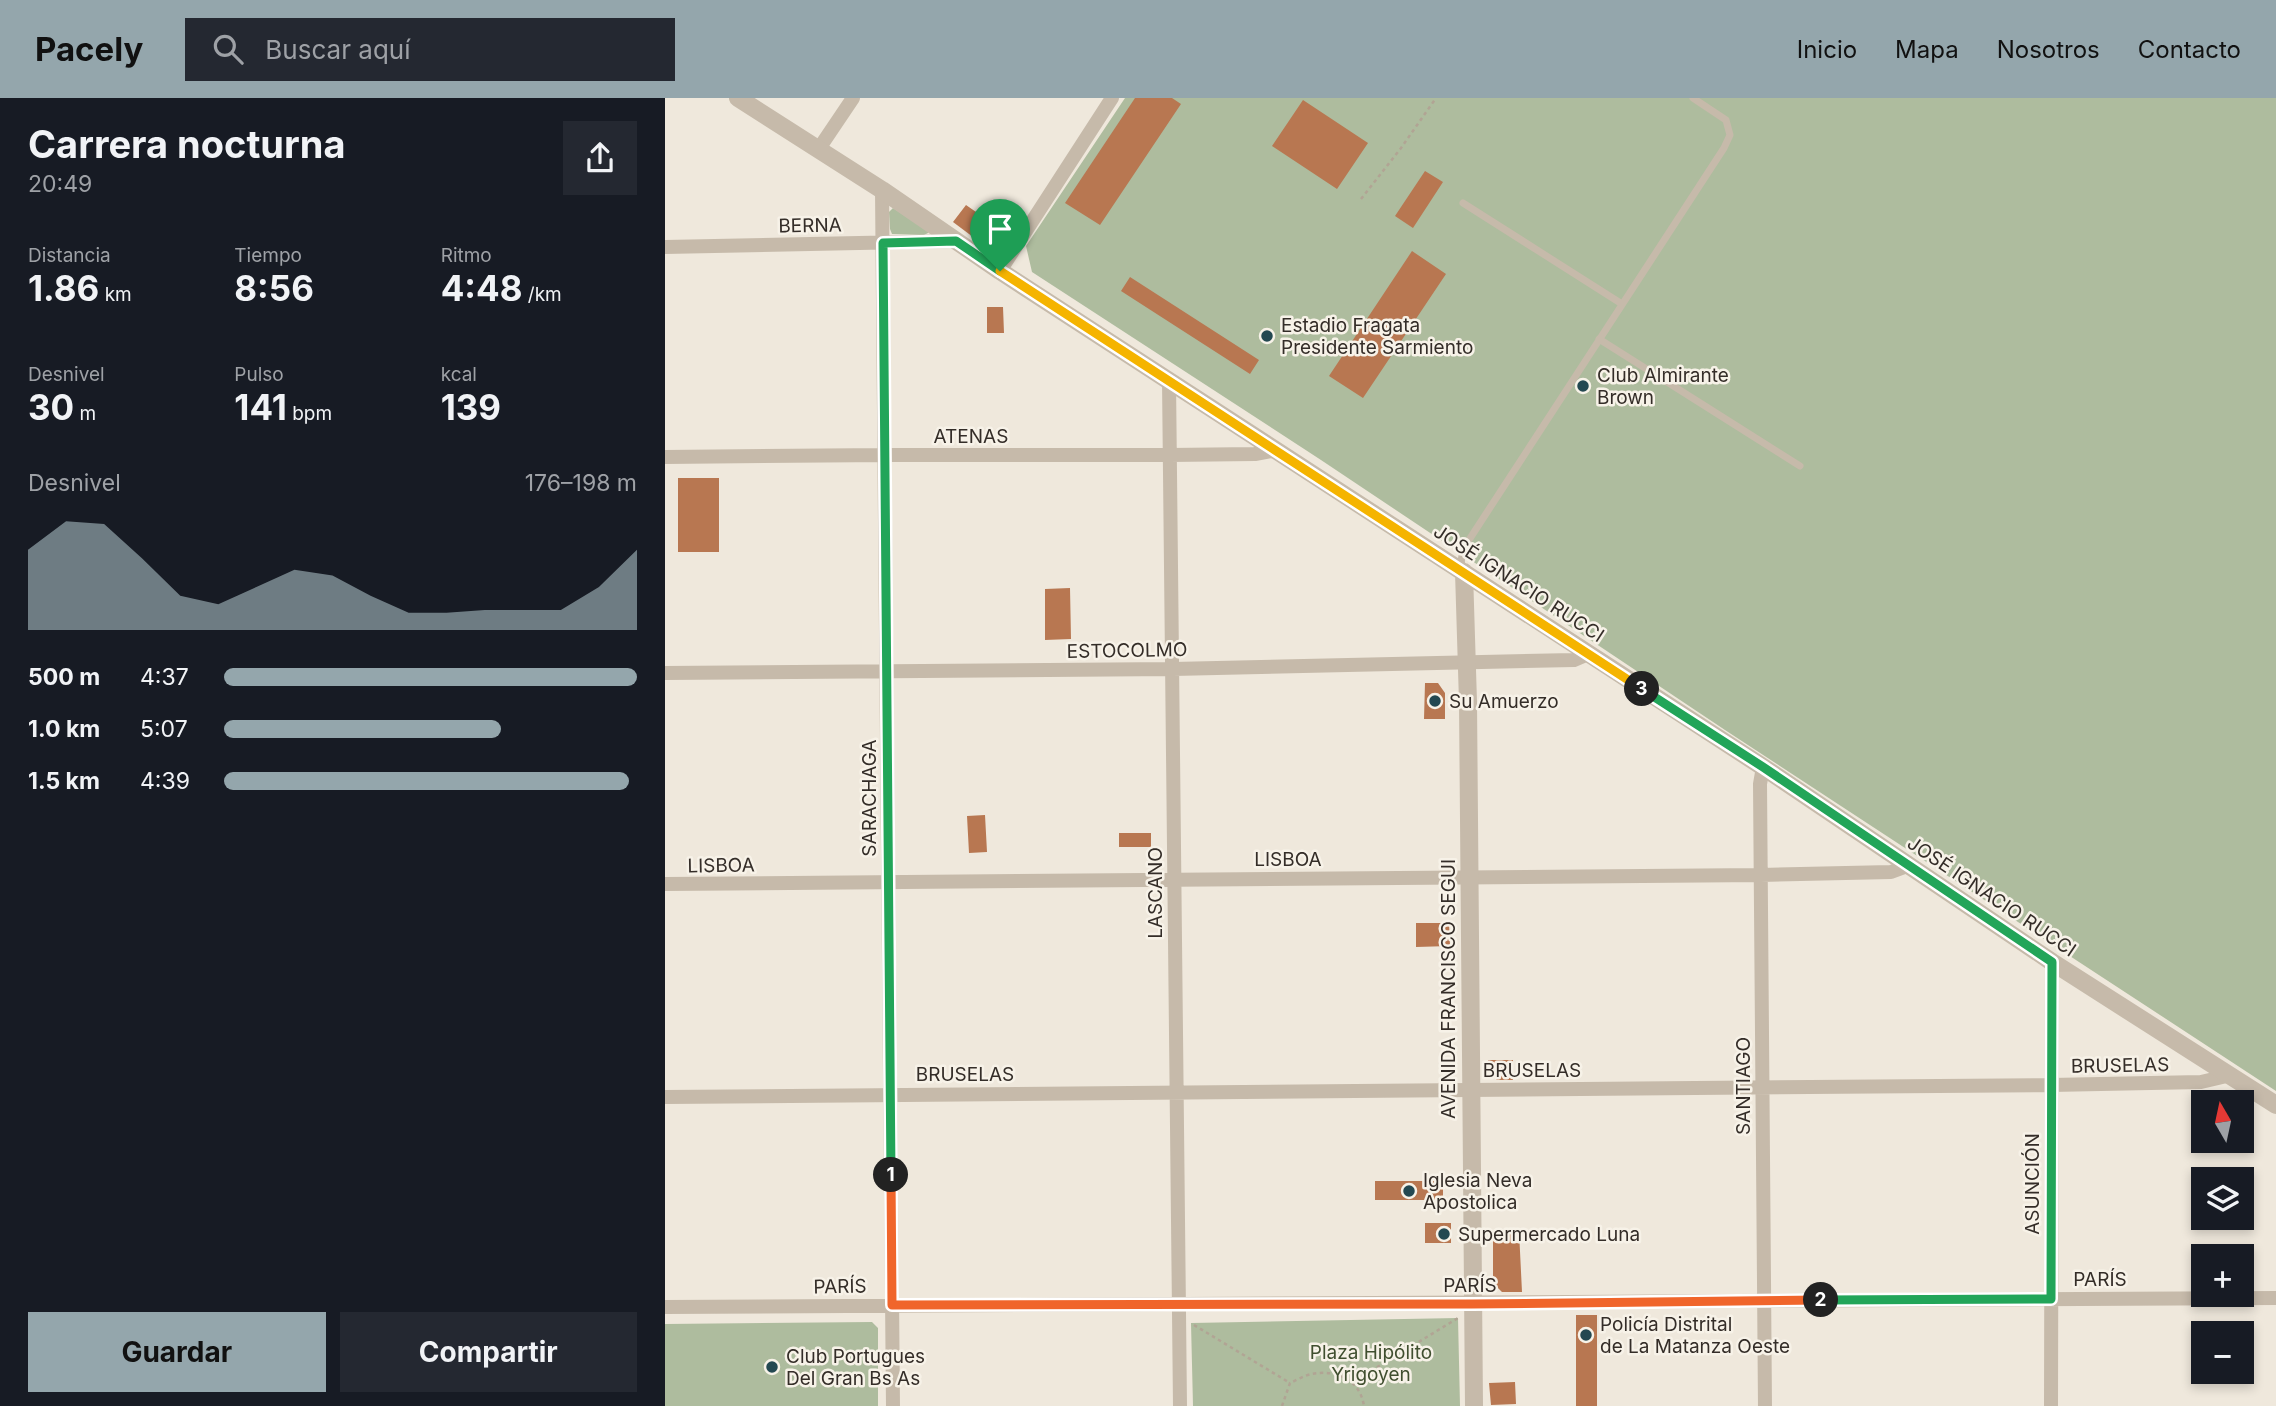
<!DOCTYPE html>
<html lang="es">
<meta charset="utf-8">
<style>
:root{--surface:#171b24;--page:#242831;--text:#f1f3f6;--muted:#9ea1a6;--accent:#94a6ac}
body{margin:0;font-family:Inter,sans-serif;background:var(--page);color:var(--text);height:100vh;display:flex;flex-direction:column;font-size:26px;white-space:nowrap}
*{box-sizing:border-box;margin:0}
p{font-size:23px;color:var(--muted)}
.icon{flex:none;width:38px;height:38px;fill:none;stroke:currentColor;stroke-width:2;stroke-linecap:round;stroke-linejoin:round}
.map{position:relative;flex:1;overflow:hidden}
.side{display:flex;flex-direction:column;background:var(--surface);width:665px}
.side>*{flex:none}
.needle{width:46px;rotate:351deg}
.buttons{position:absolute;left:1526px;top:992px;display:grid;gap:14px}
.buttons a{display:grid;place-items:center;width:63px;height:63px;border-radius:0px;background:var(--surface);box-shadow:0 4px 10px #0003;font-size:35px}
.pin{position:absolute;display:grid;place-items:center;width:60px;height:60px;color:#fff;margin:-72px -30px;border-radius:50% 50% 50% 0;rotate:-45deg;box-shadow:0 0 7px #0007}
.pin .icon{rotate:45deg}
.km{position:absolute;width:35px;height:35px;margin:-18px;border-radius:50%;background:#222;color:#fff;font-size:19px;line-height:35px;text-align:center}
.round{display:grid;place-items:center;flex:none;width:74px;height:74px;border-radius:0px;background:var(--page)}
.headline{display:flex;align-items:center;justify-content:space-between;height:119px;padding:0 28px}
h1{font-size:38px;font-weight:700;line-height:52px}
.stats{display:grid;grid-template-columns:repeat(3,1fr);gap:10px;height:119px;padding:7px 28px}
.stats div{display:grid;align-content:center}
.stats b{font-size:35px;font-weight:700}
.stats small{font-size:19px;font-weight:400}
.stats p{font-size:19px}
.chart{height:196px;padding:14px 28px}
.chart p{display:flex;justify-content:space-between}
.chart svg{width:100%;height:126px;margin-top:7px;fill:var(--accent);opacity:.7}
.cta{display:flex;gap:14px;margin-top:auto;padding:14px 28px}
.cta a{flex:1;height:80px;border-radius:0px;background:var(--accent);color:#111;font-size:28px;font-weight:700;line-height:80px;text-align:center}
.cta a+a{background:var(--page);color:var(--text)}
ul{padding:0 28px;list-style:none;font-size:23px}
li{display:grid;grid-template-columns:112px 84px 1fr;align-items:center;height:52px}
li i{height:18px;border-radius:9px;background:var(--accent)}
header{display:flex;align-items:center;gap:42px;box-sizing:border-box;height:98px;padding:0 35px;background:var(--accent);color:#111}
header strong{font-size:33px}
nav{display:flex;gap:38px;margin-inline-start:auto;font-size:24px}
.search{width:490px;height:63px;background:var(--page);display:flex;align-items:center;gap:18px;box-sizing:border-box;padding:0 24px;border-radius:0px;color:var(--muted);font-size:26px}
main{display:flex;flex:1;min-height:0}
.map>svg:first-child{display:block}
</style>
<header>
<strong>Pacely</strong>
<div class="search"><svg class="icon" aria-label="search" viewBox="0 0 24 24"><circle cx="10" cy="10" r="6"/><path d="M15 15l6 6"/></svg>Buscar aquí</div>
<nav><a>Inicio</a><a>Mapa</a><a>Nosotros</a><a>Contacto</a></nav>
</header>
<main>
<section class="side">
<div class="headline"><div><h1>Carrera nocturna</h1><p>20:49</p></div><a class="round"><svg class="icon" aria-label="share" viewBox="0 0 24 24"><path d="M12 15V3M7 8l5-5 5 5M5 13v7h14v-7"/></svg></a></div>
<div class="stats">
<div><p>Distancia</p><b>1.86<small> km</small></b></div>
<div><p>Tiempo</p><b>8:56</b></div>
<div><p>Ritmo</p><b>4:48<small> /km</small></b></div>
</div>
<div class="stats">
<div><p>Desnivel</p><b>30<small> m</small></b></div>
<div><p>Pulso</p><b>141<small> bpm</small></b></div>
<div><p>kcal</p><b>139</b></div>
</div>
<div class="chart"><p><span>Desnivel</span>176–198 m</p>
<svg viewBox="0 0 160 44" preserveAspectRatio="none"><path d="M0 44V16L10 6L20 7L30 19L40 32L50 35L60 29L70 23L80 25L90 32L100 38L110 38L120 37L130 37L140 37L150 29L160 16V44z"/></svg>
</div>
<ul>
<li><b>500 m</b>4:37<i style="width:100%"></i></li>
<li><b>1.0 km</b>5:07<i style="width:67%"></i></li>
<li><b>1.5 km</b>4:39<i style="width:98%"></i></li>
</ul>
<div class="cta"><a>Guardar</a><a>Compartir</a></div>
</section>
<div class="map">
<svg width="1611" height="1308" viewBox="0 0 1611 1308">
<rect width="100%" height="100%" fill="#efe8dc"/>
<path fill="#aebc9e" d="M 460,0 L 1611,0 L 1611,993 L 1060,632 L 656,362 L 367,174 L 361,148 Z
M 228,110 L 264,133 L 263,135 L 259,137 L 227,136 L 225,131 L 224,114 Z
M 793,1220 L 795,1308 L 528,1308 L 526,1225 Z
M 207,1224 L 213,1230 L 213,1308 L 0,1308 L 0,1226 Z"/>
<path fill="#b87751" d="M 470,0 L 507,0 L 516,6 L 435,127 L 400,105 Z
M 638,2 L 703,45 L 672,91 L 607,48 Z
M 760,73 L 778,84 L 748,130 L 730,118 Z
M 301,107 L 334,130 L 323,145 L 310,136 L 308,139 L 288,124 Z
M 747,153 L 781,176 L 698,300 L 664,278 Z
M 465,179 L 594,262 L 585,276 L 456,193 Z
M 322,209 L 338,209 L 339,235 L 322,235 Z
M 13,380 L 54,380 L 54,454 L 13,454 Z
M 405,490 L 406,541 L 380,542 L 380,491 Z
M 760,585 L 773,585 L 780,595 L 780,621 L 759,621 Z
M 320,717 L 322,754 L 304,755 L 302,718 Z
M 454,735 L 486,735 L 486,749 L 454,749 Z
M 751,825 L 784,825 L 785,848 L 751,849 Z
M 823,962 L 848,962 L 848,982 L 832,982 L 823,974 Z
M 710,1083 L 778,1083 L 778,1102 L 710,1102 Z
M 760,1125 L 786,1125 L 786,1145 L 760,1145 Z
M 854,1133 L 857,1194 L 837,1194 L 828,1185 L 828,1134 Z
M 911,1217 L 932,1217 L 932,1308 L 911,1308 Z
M 850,1284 L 851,1306 L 826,1307 L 824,1285 Z"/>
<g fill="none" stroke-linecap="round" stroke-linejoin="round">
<path stroke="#b1a494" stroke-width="2.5" stroke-dasharray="3.5 3.5" stroke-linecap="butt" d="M 696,101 L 736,50 L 771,0
M 529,1227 L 625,1285
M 688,1284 L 793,1220
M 617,1308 L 625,1285 C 632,1282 640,1277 647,1276 C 672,1271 695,1282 699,1308"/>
<path stroke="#c6baaa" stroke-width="7" d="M 798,105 L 957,206
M 934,241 L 1135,368
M 797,469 C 795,460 798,453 802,445 L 1059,50 L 1065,37 L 1061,22 L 1028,0"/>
<path stroke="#c6baaa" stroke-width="14" d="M 153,52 L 188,0
M 217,92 L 228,1308
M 0,149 L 291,143
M 335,173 L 447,0
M 504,282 L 515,1308
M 0,359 L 221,357 L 505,357 L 590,356 L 612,352
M 0,575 L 508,571 L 909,562 L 923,556
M 1098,669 L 1095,686 L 1100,1308
M 0,786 L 1096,777 L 1226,774 L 1245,767
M 0,999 L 1386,987 L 1536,984 L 1566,977
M 0,1209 L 1611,1200
M 1386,1308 L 1387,864"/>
<path stroke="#c6baaa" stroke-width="18" d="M 73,0 L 217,92 L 335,173 L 1098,669 L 1387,864 L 1611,1007
M 799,474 L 803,604 L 809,1308"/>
</g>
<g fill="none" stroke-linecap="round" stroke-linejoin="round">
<g stroke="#fff" stroke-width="14">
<path id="split-1" d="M 226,1077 L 218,145 L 291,143 L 335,173"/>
</g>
<g stroke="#fff" stroke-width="14">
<path id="split-2" d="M 226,1077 L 227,1207 L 807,1206 L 1156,1202"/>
</g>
<g stroke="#fff" stroke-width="14">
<path id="split-3" d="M 977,591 L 1098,669 L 1387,864 L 1386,1201 L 1156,1202"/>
</g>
<g stroke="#fff" stroke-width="14">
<path id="split-4" d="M 335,173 L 977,591"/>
</g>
<use href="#split-1" stroke="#22a559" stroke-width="9"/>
<use href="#split-2" stroke="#f0652b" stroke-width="9"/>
<use href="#split-3" stroke="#22a559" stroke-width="9"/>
<use href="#split-4" stroke="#f5b400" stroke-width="9"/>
</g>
<g fill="#234851" stroke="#f7f2e8" stroke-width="2.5">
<circle cx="602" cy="238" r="7"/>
<circle cx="918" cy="288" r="7"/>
<circle cx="770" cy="603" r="7"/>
<circle cx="744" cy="1093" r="7"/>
<circle cx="779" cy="1136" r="7"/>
<circle cx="921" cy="1237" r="7"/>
<circle cx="107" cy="1269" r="7"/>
</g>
<g text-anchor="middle" stroke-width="5" stroke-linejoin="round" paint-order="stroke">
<g font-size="19" fill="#342d28" stroke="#f7f2e8">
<text transform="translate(145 127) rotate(-1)" y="7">BERNA</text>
<text x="306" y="345">ATENAS</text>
<text transform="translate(854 485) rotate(33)" y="7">JOSÉ IGNACIO RUCCI</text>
<text transform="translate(462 552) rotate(-1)" y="7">ESTOCOLMO</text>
<text transform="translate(204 700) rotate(-90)" y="7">SARACHAGA</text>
<text x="623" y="768">LISBOA</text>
<text transform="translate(56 767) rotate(-1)" y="7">LISBOA</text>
<text transform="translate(490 795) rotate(-90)" y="7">LASCANO</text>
<text transform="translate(1327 798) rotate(34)" y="7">JOSÉ IGNACIO RUCCI</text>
<text transform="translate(783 891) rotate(-90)" y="7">AVENIDA FRANCISCO SEGUI</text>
<text transform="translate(1455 967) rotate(-1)" y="7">BRUSELAS</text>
<text x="867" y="979">BRUSELAS</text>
<text x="300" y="983">BRUSELAS</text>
<text transform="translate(1078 988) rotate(-90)" y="7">SANTIAGO</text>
<text transform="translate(1367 1086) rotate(-90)" y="7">ASUNCIÓN</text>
<text x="1435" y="1188">PARÍS</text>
<text x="805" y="1194">PARÍS</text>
<text transform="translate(175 1188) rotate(-1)" y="7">PARÍS</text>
</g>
<g font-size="19" fill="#342d28" stroke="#f7f2e8" text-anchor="start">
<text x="616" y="234">Estadio Fragata<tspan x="616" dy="22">Presidente Sarmiento</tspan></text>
<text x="932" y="284">Club Almirante<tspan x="932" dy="22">Brown</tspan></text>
<text x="784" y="610">Su Amuerzo</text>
<text x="758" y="1089">Iglesia Neva<tspan x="758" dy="22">Apostolica</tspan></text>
<text x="793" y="1143">Supermercado Luna</text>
<text x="935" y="1233">Policía Distrital<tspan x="935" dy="22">de La Matanza Oeste</tspan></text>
<text x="121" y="1265">Club Portugues<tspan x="121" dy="22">Del Gran Bs As</tspan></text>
</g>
<g font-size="19" fill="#404f2f" stroke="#f7f2e8">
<text x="706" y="1261">Plaza Hipólito<tspan x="706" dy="22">Yrigoyen</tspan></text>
</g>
</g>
</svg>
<div class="buttons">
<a><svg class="needle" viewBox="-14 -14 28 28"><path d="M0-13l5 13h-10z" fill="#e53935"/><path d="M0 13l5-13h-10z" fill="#9ea1a6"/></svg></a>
<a><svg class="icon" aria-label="layers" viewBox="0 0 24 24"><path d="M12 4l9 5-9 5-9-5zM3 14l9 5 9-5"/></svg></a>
<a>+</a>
<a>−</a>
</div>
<div class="pin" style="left:335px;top:173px;background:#1e9e55"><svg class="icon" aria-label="arrive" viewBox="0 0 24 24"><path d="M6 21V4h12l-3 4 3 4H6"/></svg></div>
<b class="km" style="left:226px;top:1077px">1</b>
<b class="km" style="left:1156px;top:1202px">2</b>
<b class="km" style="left:977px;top:591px">3</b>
</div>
</main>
